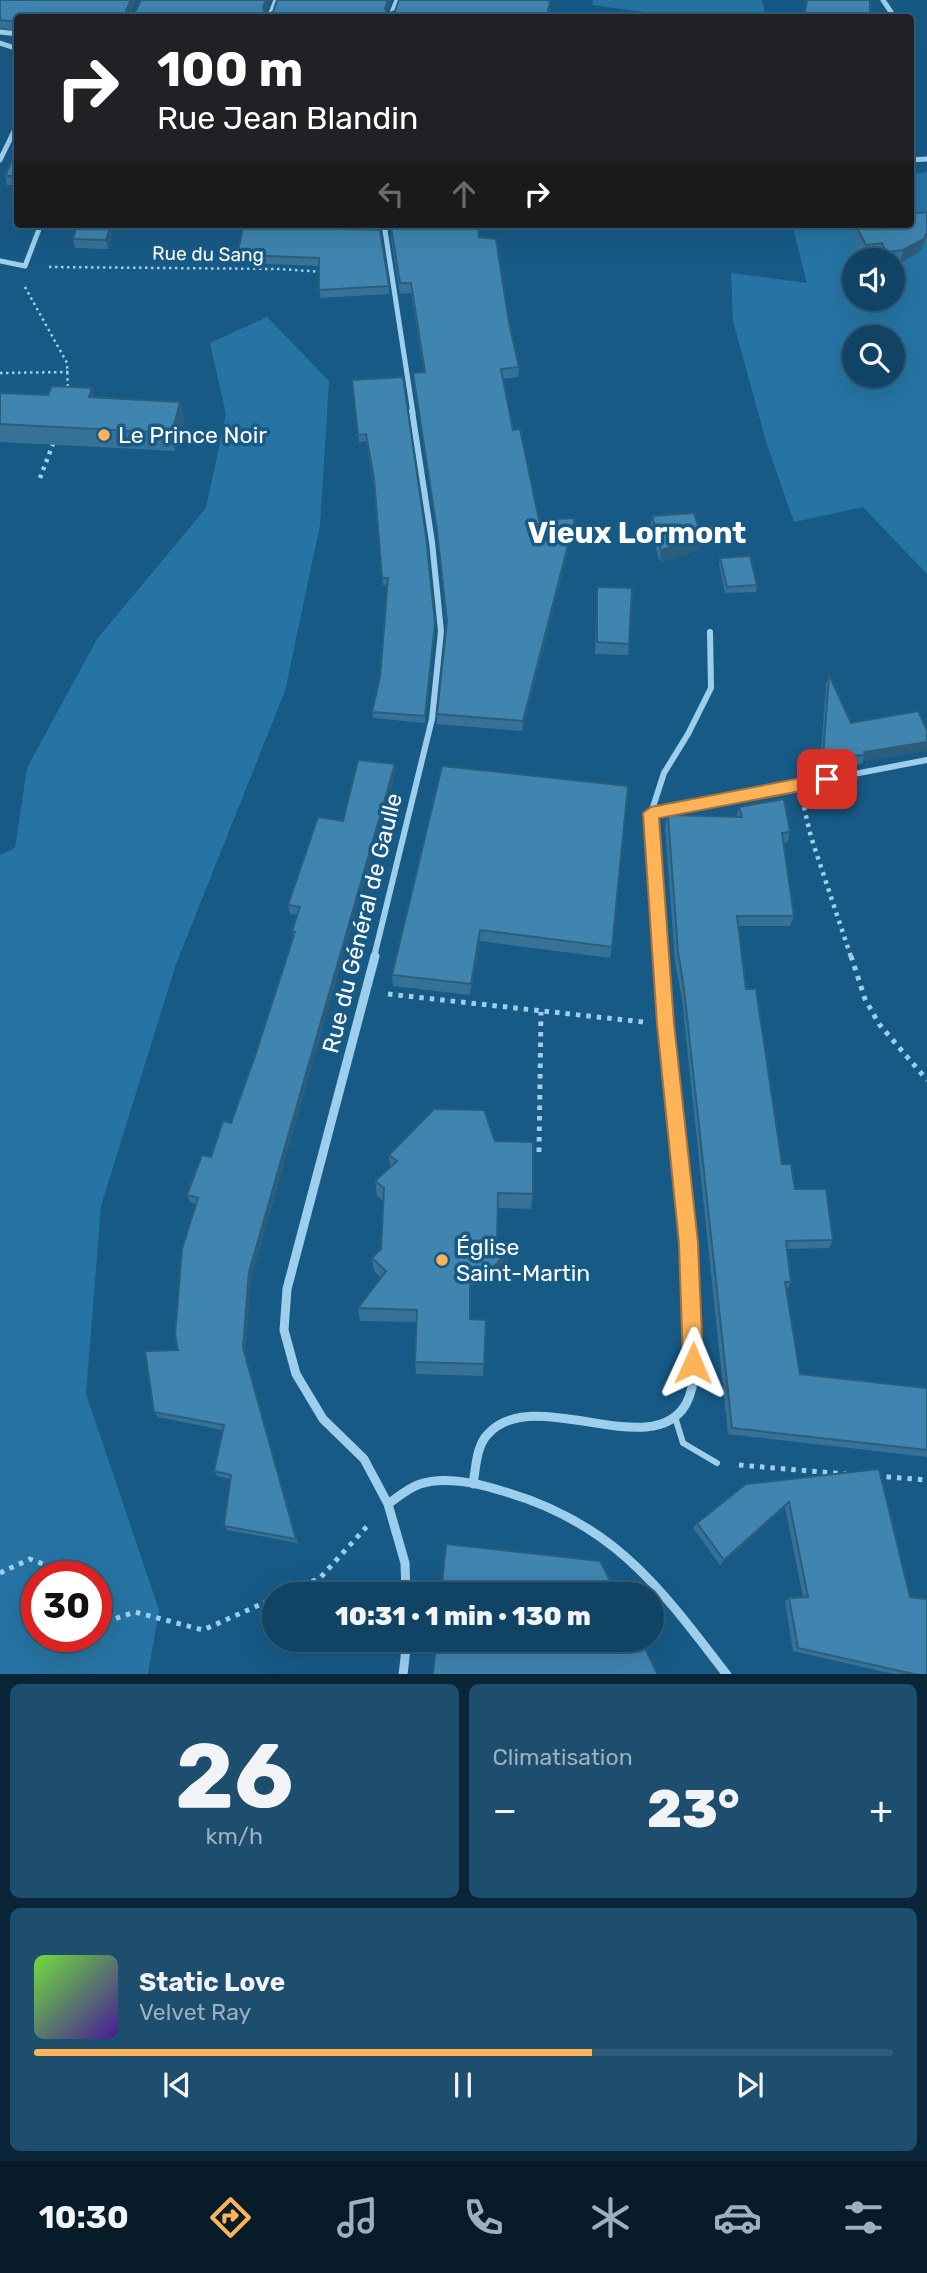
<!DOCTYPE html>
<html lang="fr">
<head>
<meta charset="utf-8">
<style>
	body { margin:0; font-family:Rubik,sans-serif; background:#1e4e6d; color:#f1f3f6; height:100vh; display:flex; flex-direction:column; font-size:26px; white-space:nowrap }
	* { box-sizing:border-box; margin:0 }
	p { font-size:23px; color:#9cb0bf }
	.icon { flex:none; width:38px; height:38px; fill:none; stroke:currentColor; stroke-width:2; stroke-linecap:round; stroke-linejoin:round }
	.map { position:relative; height:1674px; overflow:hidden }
	.details { display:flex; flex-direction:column; gap:10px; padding:10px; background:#092537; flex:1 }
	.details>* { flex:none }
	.banner { position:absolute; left:14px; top:14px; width:900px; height:214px; border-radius:7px; box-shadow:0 7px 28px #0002,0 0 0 2px #305c78; background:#202124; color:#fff; overflow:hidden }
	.controls { position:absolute; left:842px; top:248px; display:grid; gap:14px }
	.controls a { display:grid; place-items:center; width:63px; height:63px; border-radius:50%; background:#114464; box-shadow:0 7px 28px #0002,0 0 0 2px #305c78; font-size:35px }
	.speed { position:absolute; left:21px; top:1561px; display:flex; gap:14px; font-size:35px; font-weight:700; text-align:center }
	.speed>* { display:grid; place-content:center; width:91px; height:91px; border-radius:50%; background:#114464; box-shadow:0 7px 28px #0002,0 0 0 2px #305c78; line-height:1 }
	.speed .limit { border:10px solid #d22; background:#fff; color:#111 }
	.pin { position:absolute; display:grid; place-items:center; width:60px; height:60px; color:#fff; margin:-30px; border-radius:14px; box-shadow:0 4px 10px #0006 }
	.me { position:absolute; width:77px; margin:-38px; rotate:1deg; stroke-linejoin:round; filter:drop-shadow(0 0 5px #0008) }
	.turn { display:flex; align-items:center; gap:24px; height:147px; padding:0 28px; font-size:32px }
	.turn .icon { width:91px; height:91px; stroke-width:2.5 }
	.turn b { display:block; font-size:49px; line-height:60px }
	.lanes { display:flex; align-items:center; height:66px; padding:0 28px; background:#0003; justify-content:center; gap:35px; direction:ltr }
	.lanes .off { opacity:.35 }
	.big { font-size:52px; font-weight:800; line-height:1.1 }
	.details .card { flex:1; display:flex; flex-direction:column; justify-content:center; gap:10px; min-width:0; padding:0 24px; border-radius:10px; background:#1e4e6d }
	.details .dial { align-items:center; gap:0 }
	.dial b { font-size:91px; line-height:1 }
	.song { display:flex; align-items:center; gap:21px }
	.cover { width:84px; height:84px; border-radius:10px; background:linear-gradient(135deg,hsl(100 70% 55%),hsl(260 70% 35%)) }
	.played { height:7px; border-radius:4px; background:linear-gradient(90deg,#ffb359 65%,#305c78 65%) }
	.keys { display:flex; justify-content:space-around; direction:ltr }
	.heat { display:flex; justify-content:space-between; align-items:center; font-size:38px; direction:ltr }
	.details .tiles { flex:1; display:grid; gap:10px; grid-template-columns:1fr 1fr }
	.card:last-child { grid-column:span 2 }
	.trip { position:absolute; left:262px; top:1582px; width:402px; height:70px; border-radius:35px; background:#114464; box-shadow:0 7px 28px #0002,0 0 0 2px #305c78; font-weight:800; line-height:70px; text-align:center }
	.tabs { display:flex; height:112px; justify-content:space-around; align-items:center; background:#071b28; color:#9cb0bf }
	.tabs .icon { width:49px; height:49px }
	.tabs .on { color:#ffb359 }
	.tabs b { font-size:32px; color:#f1f3f6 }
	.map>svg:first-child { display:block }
	.green { fill:#2674a3; fill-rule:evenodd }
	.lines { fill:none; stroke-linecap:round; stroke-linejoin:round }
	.path-far2 { stroke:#9dcfed; stroke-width:2.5; stroke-dasharray:2.5 3.5; stroke-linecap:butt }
	.path-far1 { stroke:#9dcfed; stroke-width:4.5; stroke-dasharray:3.5 5; stroke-linecap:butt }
	.path { stroke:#9dcfed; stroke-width:5; stroke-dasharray:4.5 6; stroke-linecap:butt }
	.service { stroke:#9dcfed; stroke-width:6 }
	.minor-far2 { stroke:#9dcfed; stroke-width:5 }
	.minor-far1 { stroke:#9dcfed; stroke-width:6 }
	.minor { stroke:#9dcfed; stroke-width:9 }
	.wall { fill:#367297 }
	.shaded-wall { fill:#2c5d7b }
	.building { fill:#3f85b0; stroke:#2c5d7b; stroke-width:2 }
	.route { fill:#ffb359; stroke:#a6743a; stroke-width:2 }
	.poi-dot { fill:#ffb359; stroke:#175a86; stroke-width:2.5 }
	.labels { text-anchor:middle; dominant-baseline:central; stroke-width:7; stroke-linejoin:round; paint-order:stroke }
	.far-street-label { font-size:19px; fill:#fff; stroke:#175a86 }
	.poi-label { font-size:23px; fill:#fff; stroke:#175a86; text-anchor:start }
	.street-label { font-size:23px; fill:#fff; stroke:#175a86 }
	.district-label { font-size:30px; font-weight:bold; fill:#fff; stroke:#175a86 }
</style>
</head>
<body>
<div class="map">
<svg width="927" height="1675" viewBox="0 0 927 1675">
	<rect width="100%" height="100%" fill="#175a86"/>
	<path class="green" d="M593,0H762L766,17H681L592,5Z
		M927,172V574L863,507L794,522L767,445L733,321L731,273L807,283L792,224H910V174ZM854,261H892V299H854ZM854,338H892V376H854Z
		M267,317L329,381L320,525L285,691L176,964L101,1206L86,1394L159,1610L148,1674H0V855L15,848L27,768L97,639L206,508L226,414L210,343ZM37,1577H96V1636H37Z"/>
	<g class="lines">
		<path class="path-far2" d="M49,267L279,269L324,272
			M25,287L67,363L68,393
			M0,373L69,372"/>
		<path class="path-far1" d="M40,478L53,444
			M804,807L811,837L851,957"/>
		<path class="path" d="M851,956L865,999L879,1024L927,1080
			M388,994L643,1022
			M539,1152L541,1012
			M739,1465L846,1474
			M876,1476L927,1480
			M0,1573L30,1559L51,1567L59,1577
			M283,1594L320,1578L370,1523
			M96,1625L135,1612L203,1630L275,1598"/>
		<path class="service" d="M675,1417L683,1443L717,1463"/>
		<path class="minor-far2" d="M883,0L895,18
			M269,18L276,0
			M390,18L397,0
			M0,32L18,34
			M0,43L18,49
			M910,50V66
			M0,160L18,123
			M910,160L927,159
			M384,224L413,413
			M0,261L25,266L41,224"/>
		<path class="minor-far1" d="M651,813L664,773L688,734L711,688L710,632
			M374,957L432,719L441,631L432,542L412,411
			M660,957L651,813L927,760"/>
		<path class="minor" d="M375,956L287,1289L284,1330L296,1374L323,1419L364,1459L388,1504L405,1563L406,1594
			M473,1484C476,1468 476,1446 488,1434C534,1383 652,1464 686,1404C699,1380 695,1340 694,1314C689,1194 668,1075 660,956
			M388,1504C398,1497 408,1488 420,1484C443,1476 477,1483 499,1490C612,1521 659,1586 727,1675
			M403,1675L407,1640"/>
	</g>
	<path class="wall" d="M0,0H136L130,14L135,12L141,0H270L265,13L268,14L387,12V14L550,6L549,18H18V31L0,28Z
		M18,148V185H7L5,176Z
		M77,224H115L108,249L75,248L73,239Z
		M855,224L921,251L900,263H892V261H881L879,256L863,257L852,236Z
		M391,227L479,237L509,323L519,367L518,377L503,379L513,430L539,520L574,528L522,731L437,724V714L446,625L438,541L414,383L413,373L424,372L411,293L400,294L391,238Z
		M300,228L389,286V294L320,298L319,266L238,263L237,255Z
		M352,380L435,631L425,723L373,718L372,712L380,677L388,585H383L374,486L366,441L359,442Z
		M0,393L180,402L184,420L175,451L0,442Z
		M652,516L702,538L699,550L660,562L650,529Z
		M720,558L757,585L756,592L725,593L719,564Z
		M597,587L629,644L628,655L595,654Z
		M829,675L851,723L927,730V750L863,761L862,764L820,767L826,684Z
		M395,764V774L251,1279L245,1354L298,1543L227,1530L224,1526L231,1479L217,1476L214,1471L223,1430L158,1417L154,1412L178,1350L196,1204L190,1202L187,1195L231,1123L254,1059L293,937L292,931L297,915L290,914L288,905L343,821Z
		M442,766L612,947L610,958L480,941L470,995L393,986L392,975Z
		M739,807L790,832L787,843H783L794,916L790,926H738L746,989L782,1164L795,1189L833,1240L829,1248L787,1249L791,1282L787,1290H786L800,1374L927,1388V1457L728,1434L682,999L675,962L665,826L668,815L736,817Z
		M495,1141L533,1194L531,1209L498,1208L497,1243L508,1251L507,1265L490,1284L470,1285V1319L486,1320L483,1376L416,1374L415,1362L417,1322L360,1321L358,1308L381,1278L374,1271L372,1258L381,1249L383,1201L377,1196L375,1181L390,1167L389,1155Z
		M879,1469L927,1675H898L793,1651L785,1602L789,1598L803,1597L785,1507L720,1565L693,1528L697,1523Z"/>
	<path class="shaded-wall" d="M131,0H136L128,18L126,11Z
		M266,0H270L264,16L263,7Z
		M388,0H391L385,17V8Z
		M111,224H115L108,249L106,240Z
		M927,232V235L921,251L900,263L903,250Z
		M92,388L96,406L89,397Z
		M180,402L184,420L175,451L172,433Z
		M575,518L574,528L522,731L523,721Z
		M702,538L699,550L660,562L661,550Z
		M435,624V631L425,723V716Z
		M927,742V750L863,761L865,755L864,752Z
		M395,764V774L251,1279L245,1354L298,1543L243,1348L249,1272Z
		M480,930V941L470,995L471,984Z
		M508,1251L507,1265L490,1284V1271Z
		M789,1502L785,1507L720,1565L724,1560Z"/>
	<path class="building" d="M0,0H131L126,11L130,14L135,12L141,0H266L263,7L264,12L268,14L273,12L277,0H388L385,8L387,14L395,11L399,0H550L547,18H18V22L0,20Z
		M807,0H870V18H804Z
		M18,148V176H5Z
		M927,212V232L924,239L903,250L886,252L882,243L866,245L855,224H910V214Z
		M77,224H111L106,240L73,239Z
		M244,224H299V228L380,230L389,286L319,290V258L237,255Z
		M391,227L478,229L479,237L496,239L509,323L519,367L501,369L513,430L520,429L539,520L575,518L523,721L437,714L447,621L437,531L413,373L425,372L411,283H400Z
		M403,377L426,536L435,624L425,716L372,712L380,677L388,578H382L374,479L366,434L358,435L352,380Z
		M52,386L92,388L89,397L180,402L172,433L0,424V393L48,395Z
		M694,513L702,538L661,550L652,516Z
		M750,556L757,585L727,587L720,558Z
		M597,587L632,588L629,644L597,642Z
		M829,675L851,723L918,711L927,730V742L864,752L865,755L823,758Z
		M358,760L395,764L249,1272L243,1348L296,1539L224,1526L231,1475L214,1471L224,1425L154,1412L145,1351L178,1350L175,1335L182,1249L198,1198L187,1195L202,1155L211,1157L223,1121L231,1123L254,1059L295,932L292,931L300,907L288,905L318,817L343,821Z
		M442,766L628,786L612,947L480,930L471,984L392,975Z
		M784,799L790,832L782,833L794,916H737L746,989H756L782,1164H791L795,1189H826L833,1240L786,1241L791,1282H785L800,1374L927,1388V1450L732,1428L684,989L678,952L668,815L742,817L739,807Z
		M434,1109L484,1110L495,1141L533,1142V1194L498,1193L497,1243L508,1251L490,1271H470V1319L486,1320L484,1364L415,1362L417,1310L358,1308L386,1271L372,1258L381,1249L384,1188L375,1181L397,1161L389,1155Z
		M879,1469L910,1597L927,1599V1675H918L798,1648L789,1598L808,1597L789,1502L724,1560L697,1523L746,1484Z
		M446,1544L600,1561L617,1594H441Z
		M436,1640H641L658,1675H433Z"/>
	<path class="route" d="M827,773L834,779L827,786L659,818L674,1024L698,1243L703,1363L700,1370L693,1373L686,1370L683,1363L679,1243L657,1024L643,813L651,807Z"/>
	<g class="poi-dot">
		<circle cx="104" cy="435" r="7"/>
		<circle cx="442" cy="1260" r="7"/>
	</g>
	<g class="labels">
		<g class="far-street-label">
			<text transform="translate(208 254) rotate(1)">Rue du Sang</text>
		</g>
		<g class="poi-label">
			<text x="118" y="435">Le Prince Noir</text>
			<text x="456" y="1247">Église<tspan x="456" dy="26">Saint-Martin</tspan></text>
		</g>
		<g class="street-label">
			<text transform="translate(362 923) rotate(-76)">Rue du Général de Gaulle</text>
		</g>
		<g class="district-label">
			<text x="637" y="533">Vieux Lormont</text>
		</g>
	</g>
</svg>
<div class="controls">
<a><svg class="icon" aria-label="sound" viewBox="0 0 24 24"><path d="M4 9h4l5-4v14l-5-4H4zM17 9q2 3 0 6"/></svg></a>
<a><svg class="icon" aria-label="search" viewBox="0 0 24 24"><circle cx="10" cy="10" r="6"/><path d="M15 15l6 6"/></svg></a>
</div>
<div class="speed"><div class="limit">30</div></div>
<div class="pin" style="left:827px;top:779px;background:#d93025"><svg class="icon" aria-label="arrive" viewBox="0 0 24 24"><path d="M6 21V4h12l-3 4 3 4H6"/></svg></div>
<svg class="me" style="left:693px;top:1363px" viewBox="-20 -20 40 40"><path d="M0-17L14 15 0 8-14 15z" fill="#ffb359" stroke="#fff" stroke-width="4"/></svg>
<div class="trip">10:31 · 1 min · 130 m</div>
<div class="banner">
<div class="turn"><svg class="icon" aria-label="right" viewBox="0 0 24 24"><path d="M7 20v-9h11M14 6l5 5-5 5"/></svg><div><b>100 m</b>Rue Jean Blandin</div></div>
<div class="lanes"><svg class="icon off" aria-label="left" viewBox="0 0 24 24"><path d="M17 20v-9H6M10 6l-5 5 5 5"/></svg><svg class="icon off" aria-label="ahead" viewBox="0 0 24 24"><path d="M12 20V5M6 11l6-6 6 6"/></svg><svg class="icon" aria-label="right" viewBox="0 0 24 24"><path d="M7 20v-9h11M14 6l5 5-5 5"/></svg></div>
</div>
</div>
<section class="details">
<div class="tiles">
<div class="card dial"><b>26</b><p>km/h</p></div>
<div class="card"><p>Climatisation</p>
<div class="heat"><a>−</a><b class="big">23°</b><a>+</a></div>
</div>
<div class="card">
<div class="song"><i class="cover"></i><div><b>Static Love</b><p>Velvet Ray</p></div></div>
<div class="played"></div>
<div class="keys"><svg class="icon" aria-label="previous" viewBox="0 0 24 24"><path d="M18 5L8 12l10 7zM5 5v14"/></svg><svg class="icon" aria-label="pause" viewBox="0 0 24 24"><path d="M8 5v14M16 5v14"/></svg><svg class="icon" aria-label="next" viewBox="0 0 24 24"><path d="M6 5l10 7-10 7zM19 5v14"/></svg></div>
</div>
</div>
</section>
<nav class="tabs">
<b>10:30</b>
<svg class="icon on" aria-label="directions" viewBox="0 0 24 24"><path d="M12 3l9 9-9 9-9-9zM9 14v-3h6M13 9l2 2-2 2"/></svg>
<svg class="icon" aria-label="music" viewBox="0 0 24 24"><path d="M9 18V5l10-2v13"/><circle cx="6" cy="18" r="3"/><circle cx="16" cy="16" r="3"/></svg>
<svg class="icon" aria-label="phone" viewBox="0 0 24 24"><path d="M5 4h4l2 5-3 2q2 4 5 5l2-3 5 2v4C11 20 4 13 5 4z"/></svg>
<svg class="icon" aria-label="climate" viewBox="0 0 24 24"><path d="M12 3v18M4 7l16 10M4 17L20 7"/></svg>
<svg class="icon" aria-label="car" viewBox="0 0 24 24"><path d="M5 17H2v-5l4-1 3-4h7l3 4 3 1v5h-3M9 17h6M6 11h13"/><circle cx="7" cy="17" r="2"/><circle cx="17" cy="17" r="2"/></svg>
<svg class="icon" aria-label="filters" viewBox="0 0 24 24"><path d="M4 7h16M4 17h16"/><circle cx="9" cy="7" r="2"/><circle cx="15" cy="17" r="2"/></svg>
</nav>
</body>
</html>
